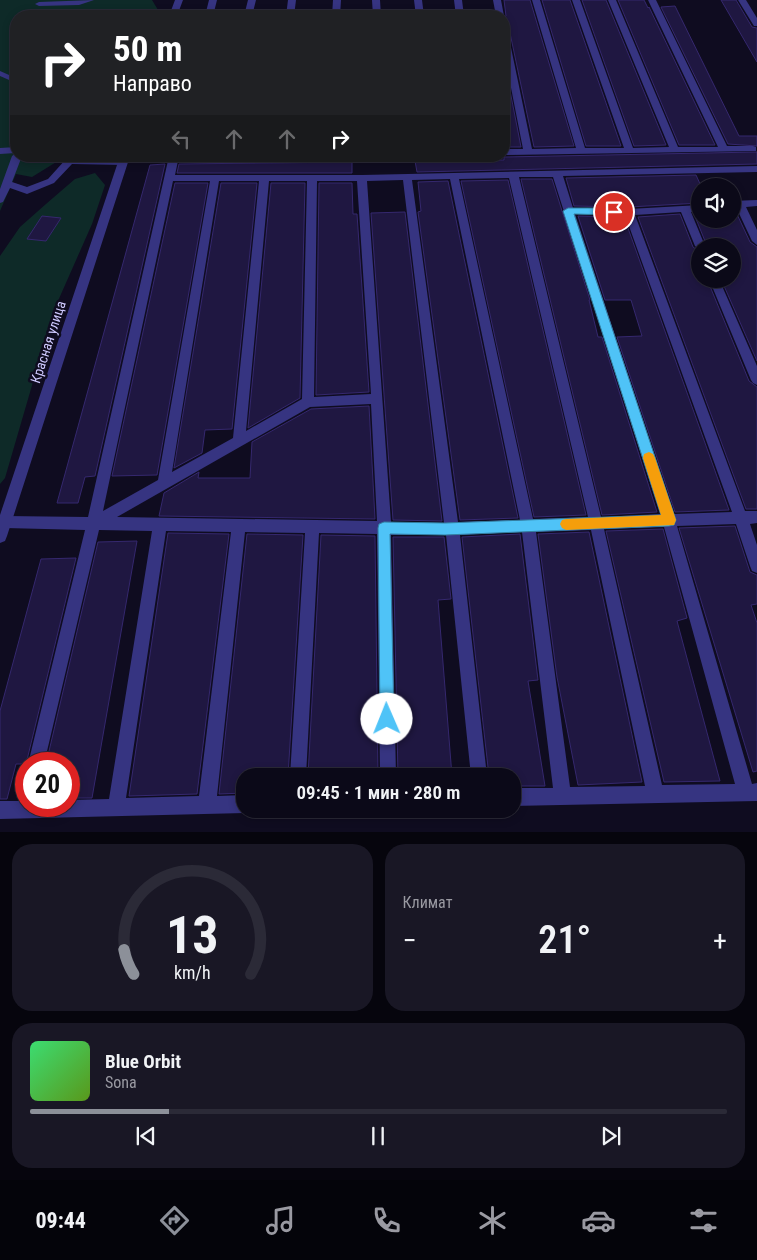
<!DOCTYPE html>
<html lang="ru">
<head>
<meta charset="utf-8">
<style>
	body { margin:0; font-family:"Roboto Condensed",sans-serif; background:#191725; color:#f1f3f6; height:100vh; display:flex; flex-direction:column; font-size:19px; white-space:nowrap }
	* { box-sizing:border-box; margin:0 }
	p { font-size:16px; color:#9a9aa2 }
	.icon { flex:none; width:28px; height:28px; fill:none; stroke:currentColor; stroke-width:2; stroke-linecap:round; stroke-linejoin:round }
	.map { position:relative; height:832px; overflow:hidden }
	.drawer { display:flex; flex-direction:column; gap:12px; padding:12px; background:#06050d; flex:1 }
	.drawer>* { flex:none }
	.guide { position:absolute; left:10px; top:10px; width:500px; height:152px; border-radius:20px; box-shadow:0 2px 8px #0003,0 0 0 1px #2b2a37; background:#202124; color:#fff; overflow:hidden }
	.controls { position:absolute; left:691px; top:178px; display:grid; gap:10px }
	.controls a { display:grid; place-items:center; width:50px; height:50px; border-radius:50%; background:#0b0918; box-shadow:0 2px 8px #0003,0 0 0 1px #2b2a37; font-size:25px }
	.speed { position:absolute; left:15px; top:752px; display:flex; gap:10px; font-size:25px; font-weight:700; text-align:center }
	.speed>* { display:grid; place-content:center; width:65px; height:65px; border-radius:50%; background:#0b0918; box-shadow:0 2px 8px #0003,0 0 0 1px #2b2a37; line-height:1 }
	.speed .limit { border:8px solid #d22; background:#fff; color:#111 }
	.pin { position:absolute; display:grid; place-items:center; width:42px; height:42px; color:#fff; margin:-21px; border:2px solid #fff; border-radius:50%; box-shadow:0 1px 5px #0007 }
	.me { position:absolute; width:55px; margin:-28px; rotate:359deg; stroke-linejoin:round; filter:drop-shadow(0 0 4px #0008) }
	.turn { display:flex; align-items:center; gap:18px; height:105px; padding:0 20px; font-size:22px }
	.turn .icon { width:65px; height:65px; stroke-width:2.5 }
	.turn b { display:block; font-size:35px; line-height:42px }
	.lanes { display:flex; align-items:center; height:48px; padding:0 20px; background:#0003; justify-content:center; gap:25px; direction:ltr }
	.lanes .off { opacity:.35 }
	.big { font-size:38px; font-weight:600; line-height:1.1 }
	.drawer .card { flex:1; display:flex; flex-direction:column; justify-content:center; gap:8px; min-width:0; padding:0 18px; border-radius:20px; background:#191725 }
	.drawer .dial { align-items:center; gap:0 }
	.dial svg { height:130px; overflow:visible; fill:none; stroke:#2b2a37; stroke-width:7; stroke-linecap:round; text-anchor:middle }
	.dial text { fill:#f1f3f6; stroke:none }
	.song { display:flex; align-items:center; gap:15px }
	.cover { width:60px; height:60px; border-radius:8px; background:linear-gradient(135deg,hsl(140 70% 55%),hsl(90 70% 35%)) }
	.played { height:5px; border-radius:2px; background:linear-gradient(90deg,#8c9099 20%,#2b2a37 20%) }
	.keys { display:flex; justify-content:space-around; direction:ltr }
	.heat { display:flex; justify-content:space-between; align-items:center; font-size:28px; direction:ltr }
	.drawer .tiles { flex:1; display:grid; gap:12px; grid-template-columns:1fr 1fr }
	.card:last-child { grid-column:span 2 }
	.trip { position:absolute; left:236px; top:768px; width:285px; height:50px; border-radius:20px; background:#0b0918; box-shadow:0 2px 8px #0003,0 0 0 1px #2b2a37; font-weight:600; line-height:50px; text-align:center }
	.dock { display:flex; height:80px; justify-content:space-around; align-items:center; background:#04040a; color:#9a9aa2 }
	.dock .icon { width:35px; height:35px }
	.dock .on { color:#8c9099 }
	.dock b { font-size:22px; color:#f1f3f6 }
	.map>svg:first-child { display:block }
	.green { fill:#0e2a28 }
	.building { fill:#1f1741; stroke:#35286e }
	.lines { fill:none; stroke-linecap:round; stroke-linejoin:round }
	.service { fill:#363481; fill-rule:evenodd }
	.minor { fill:#363481; fill-rule:evenodd }
	.route { fill:#4fc3f7; stroke:#337fa1 }
	.slow { fill:#f59e0b }
	.labels { text-anchor:middle; dominant-baseline:central; stroke-width:5; stroke-linejoin:round; paint-order:stroke }
	.street-label { font-size:14px; fill:#cfcaff; stroke:#0f0c20 }
</style>
</head>
<body>
<div class="map">
<svg width="757" height="833" viewBox="0 0 757 833">
	<rect width="100%" height="100%" fill="#0f0c20"/>
	<path class="green" d="M0,0H152L158,10L157,16H16V156H66L32,177L16,174L0,211Z
		M95,173L105,185L92,224L54,310L5,478L0,484V256L20,227L46,204L75,179Z"/>
	<path class="building" d="M504,0H530L574,146L534,147L510,33L504,29V18L506,16Z
		M542,0H570L621,146H586Z
		M582,0H606L666,145L634,146Z
		M618,0H644L648,8L649,7L715,145H679Z
		M721,0H736L752,27L757,28V62Z
		M675,6L739,136H757V146L728,144L661,7Z
		M504,60L521,147H504Z
		M757,152V164L417,172L415,161L504,160V157Z
		M352,162V173H177L179,164Z
		M165,164L95,476L85,477L78,503H57L150,165Z
		M696,175L701,186L700,203L629,207L574,206L566,178Z
		M521,179H552L590,300H589L598,337H602L657,512L602,515Z
		M508,180L586,515L534,517L461,181Z
		M448,181L518,518L460,520L418,212L421,211L418,182Z
		M175,183H208L157,475L112,476Z
		M221,183H257L232,429L205,430L202,453L174,468Z
		M271,183H305L300,398L248,428Z
		M319,183H352L353,214H357L369,392L316,395Z
		M732,210H735L750,242L757,247V361L721,279H732V246H707L694,214L700,213V219H732Z
		M405,212L442,521L393,520L371,213Z
		M680,214L693,247L700,252V279H707L749,381L757,387V509H746L638,217Z
		M42,216L61,218L46,241L27,239Z
		M578,216L624,217L729,510L675,512L617,337L642,336L631,300H605Z
		M369,406L375,519L159,516L164,493L199,472L198,478H250L252,442L311,409Z
		M735,526L750,572L757,575V604L751,605L757,623V771L753,772L679,528Z
		M663,529L687,618L677,621L720,781L664,782L606,531Z
		M589,532L642,782L578,785L557,677L538,534Z
		M168,533L229,534L197,794L129,796Z
		M247,534L303,535L288,776H245V793L219,794Z
		M520,534L538,680L528,681L545,786H512V776H489L462,537Z
		M321,535L375,536L378,776H308Z
		M393,537H444L451,599L438,600L452,776H398Z
		M137,541L92,798H69V764H46L98,542Z
		M76,558L26,764H16L7,799H0V711L41,559Z"/>
	<g class="lines">
		<path class="service" d="M94,0L79,5L39,6L35,4L39,2Z
			M209,0H217L213,16H205Z
			M248,0H256L252,16H244Z
			M288,0H296L294,16H286Z
			M333,0H341L340,16H332Z
			M372,0H380L381,16H373Z
			M414,0H422L424,16H416Z
			M454,0H462L464,16H456Z
			M493,0H501L504,16H496Z
			M532,0H540L585,148H624L572,0H580L633,148L669,147L608,0H616L678,147H718L648,0H656L727,146H753L756,147V151L504,155V149H523L504,52V31L508,33L532,149L576,148Z
			M738,0H746L757,18V26H754Z
			M0,71L16,78V83L0,76Z
			M16,147V153L0,154V148Z
			M16,153V156H22L12,182L27,187L48,179L66,159L69,158L123,159L128,162L123,165L72,164L54,183L27,194L10,188L3,202L0,203V189L12,156Z
			M169,156H179L175,175H362L757,166V172L563,176L573,208L629,209L700,205V211L691,212L705,246H700V250L695,246L681,212L635,215L745,511H757V523L750,524L757,545V573L752,571L750,566L736,524L677,526L752,784L757,783V801L512,806V788H553L522,532L460,535L487,776H471L446,535H391L396,776H380L377,534L319,533L306,776H290L305,533L245,532L217,796L245,795V809L251,810L245,813L0,819V801H26V806H69V800L109,799L152,531L99,530L44,764H28L85,530L5,528L0,527V518L5,516L88,517ZM519,177H553L660,514L601,517ZM509,178L588,517L533,519L459,179ZM450,179L520,520L458,522L412,180ZM403,180L444,523L391,522L367,181ZM173,181H210L158,480L103,511ZM219,181H259L233,438L172,472ZM269,181H307L302,399L246,431ZM317,181H357L371,394L314,397ZM575,214L625,215L732,512L674,514ZM371,404L377,521L117,517L310,407ZM664,527L735,784L662,785L604,529ZM591,530L645,786L570,787L536,532ZM166,531L231,532L199,796L126,798Z
			M757,200V206L746,207L757,230V245L752,241L736,207H732V201Z
			M709,279H719L757,366V385L753,383L751,380Z"/>
		<path class="minor" d="M175,0H183L177,16H169Z
			M120,156H130L7,536L5,541L0,543V515Z"/>
	</g>
	<path class="route" d="M568,208H614L618,212L614,215L574,214L676,520L674,525L669,526L445,535L390,534L394,719L392,724L387,726L382,724L380,719L378,528L379,524L384,522L445,523L661,515L563,211Z"/>
	<path class="slow" d="M649,452L653,454L655,458L676,520L674,525L566,530L562,528L560,524L562,520L566,519L661,515L643,458L644,454Z"/>
	<g class="labels">
		<g class="street-label">
			<text transform="translate(48 342) rotate(-72)">Красная улица</text>
		</g>
	</g>
</svg>
<div class="controls">
<a><svg class="icon" aria-label="sound" viewBox="0 0 24 24"><path d="M4 9h4l5-4v14l-5-4H4zM17 9q2 3 0 6"/></svg></a>
<a><svg class="icon" aria-label="layers" viewBox="0 0 24 24"><path d="M12 4l9 5-9 5-9-5zM3 14l9 5 9-5"/></svg></a>
</div>
<div class="speed"><div class="limit">20</div></div>
<div class="pin" style="left:614px;top:212px;background:#d93025"><svg class="icon" aria-label="arrive" viewBox="0 0 24 24"><path d="M6 21V4h12l-3 4 3 4H6"/></svg></div>
<svg class="me" style="left:387px;top:719px" viewBox="-20 -20 40 40"><circle r="19" fill="#fff"/><path d="M0-13L10 11 0 6-10 11z" fill="#4fc3f7"/></svg>
<div class="trip">09:45 · 1 мин · 280 m</div>
<div class="guide">
<div class="turn"><svg class="icon" aria-label="right" viewBox="0 0 24 24"><path d="M7 20v-9h11M14 6l5 5-5 5"/></svg><div><b>50 m</b>Направо</div></div>
<div class="lanes"><svg class="icon off" aria-label="left" viewBox="0 0 24 24"><path d="M17 20v-9H6M10 6l-5 5 5 5"/></svg><svg class="icon off" aria-label="ahead" viewBox="0 0 24 24"><path d="M12 20V5M6 11l6-6 6 6"/></svg><svg class="icon off" aria-label="ahead" viewBox="0 0 24 24"><path d="M12 20V5M6 11l6-6 6 6"/></svg><svg class="icon" aria-label="right" viewBox="0 0 24 24"><path d="M7 20v-9h11M14 6l5 5-5 5"/></svg></div>
</div>
</div>
<section class="drawer">
<div class="tiles">
<div class="card dial"><svg viewBox="0 0 100 80">
<path d="M14 69A42 42 0 1 1 86 69"/>
<path d="M14 69A42 42 0 0 1 8 54" stroke="#8c9099"/>
<text x="50" y="56" font-size="32" font-weight="700">13</text>
<text x="50" y="72" font-size="11">km/h</text>
</svg></div>
<div class="card"><p>Климат</p>
<div class="heat"><a>−</a><b class="big">21°</b><a>+</a></div>
</div>
<div class="card">
<div class="song"><i class="cover"></i><div><b>Blue Orbit</b><p>Sona</p></div></div>
<div class="played"></div>
<div class="keys"><svg class="icon" aria-label="previous" viewBox="0 0 24 24"><path d="M18 5L8 12l10 7zM5 5v14"/></svg><svg class="icon" aria-label="pause" viewBox="0 0 24 24"><path d="M8 5v14M16 5v14"/></svg><svg class="icon" aria-label="next" viewBox="0 0 24 24"><path d="M6 5l10 7-10 7zM19 5v14"/></svg></div>
</div>
</div>
</section>
<nav class="dock">
<b>09:44</b>
<svg class="icon on" aria-label="directions" viewBox="0 0 24 24"><path d="M12 3l9 9-9 9-9-9zM9 14v-3h6M13 9l2 2-2 2"/></svg>
<svg class="icon" aria-label="music" viewBox="0 0 24 24"><path d="M9 18V5l10-2v13"/><circle cx="6" cy="18" r="3"/><circle cx="16" cy="16" r="3"/></svg>
<svg class="icon" aria-label="phone" viewBox="0 0 24 24"><path d="M5 4h4l2 5-3 2q2 4 5 5l2-3 5 2v4C11 20 4 13 5 4z"/></svg>
<svg class="icon" aria-label="climate" viewBox="0 0 24 24"><path d="M12 3v18M4 7l16 10M4 17L20 7"/></svg>
<svg class="icon" aria-label="car" viewBox="0 0 24 24"><path d="M5 17H2v-5l4-1 3-4h7l3 4 3 1v5h-3M9 17h6M6 11h13"/><circle cx="7" cy="17" r="2"/><circle cx="17" cy="17" r="2"/></svg>
<svg class="icon" aria-label="filters" viewBox="0 0 24 24"><path d="M4 7h16M4 17h16"/><circle cx="9" cy="7" r="2"/><circle cx="15" cy="17" r="2"/></svg>
</nav>
</body>
</html>
